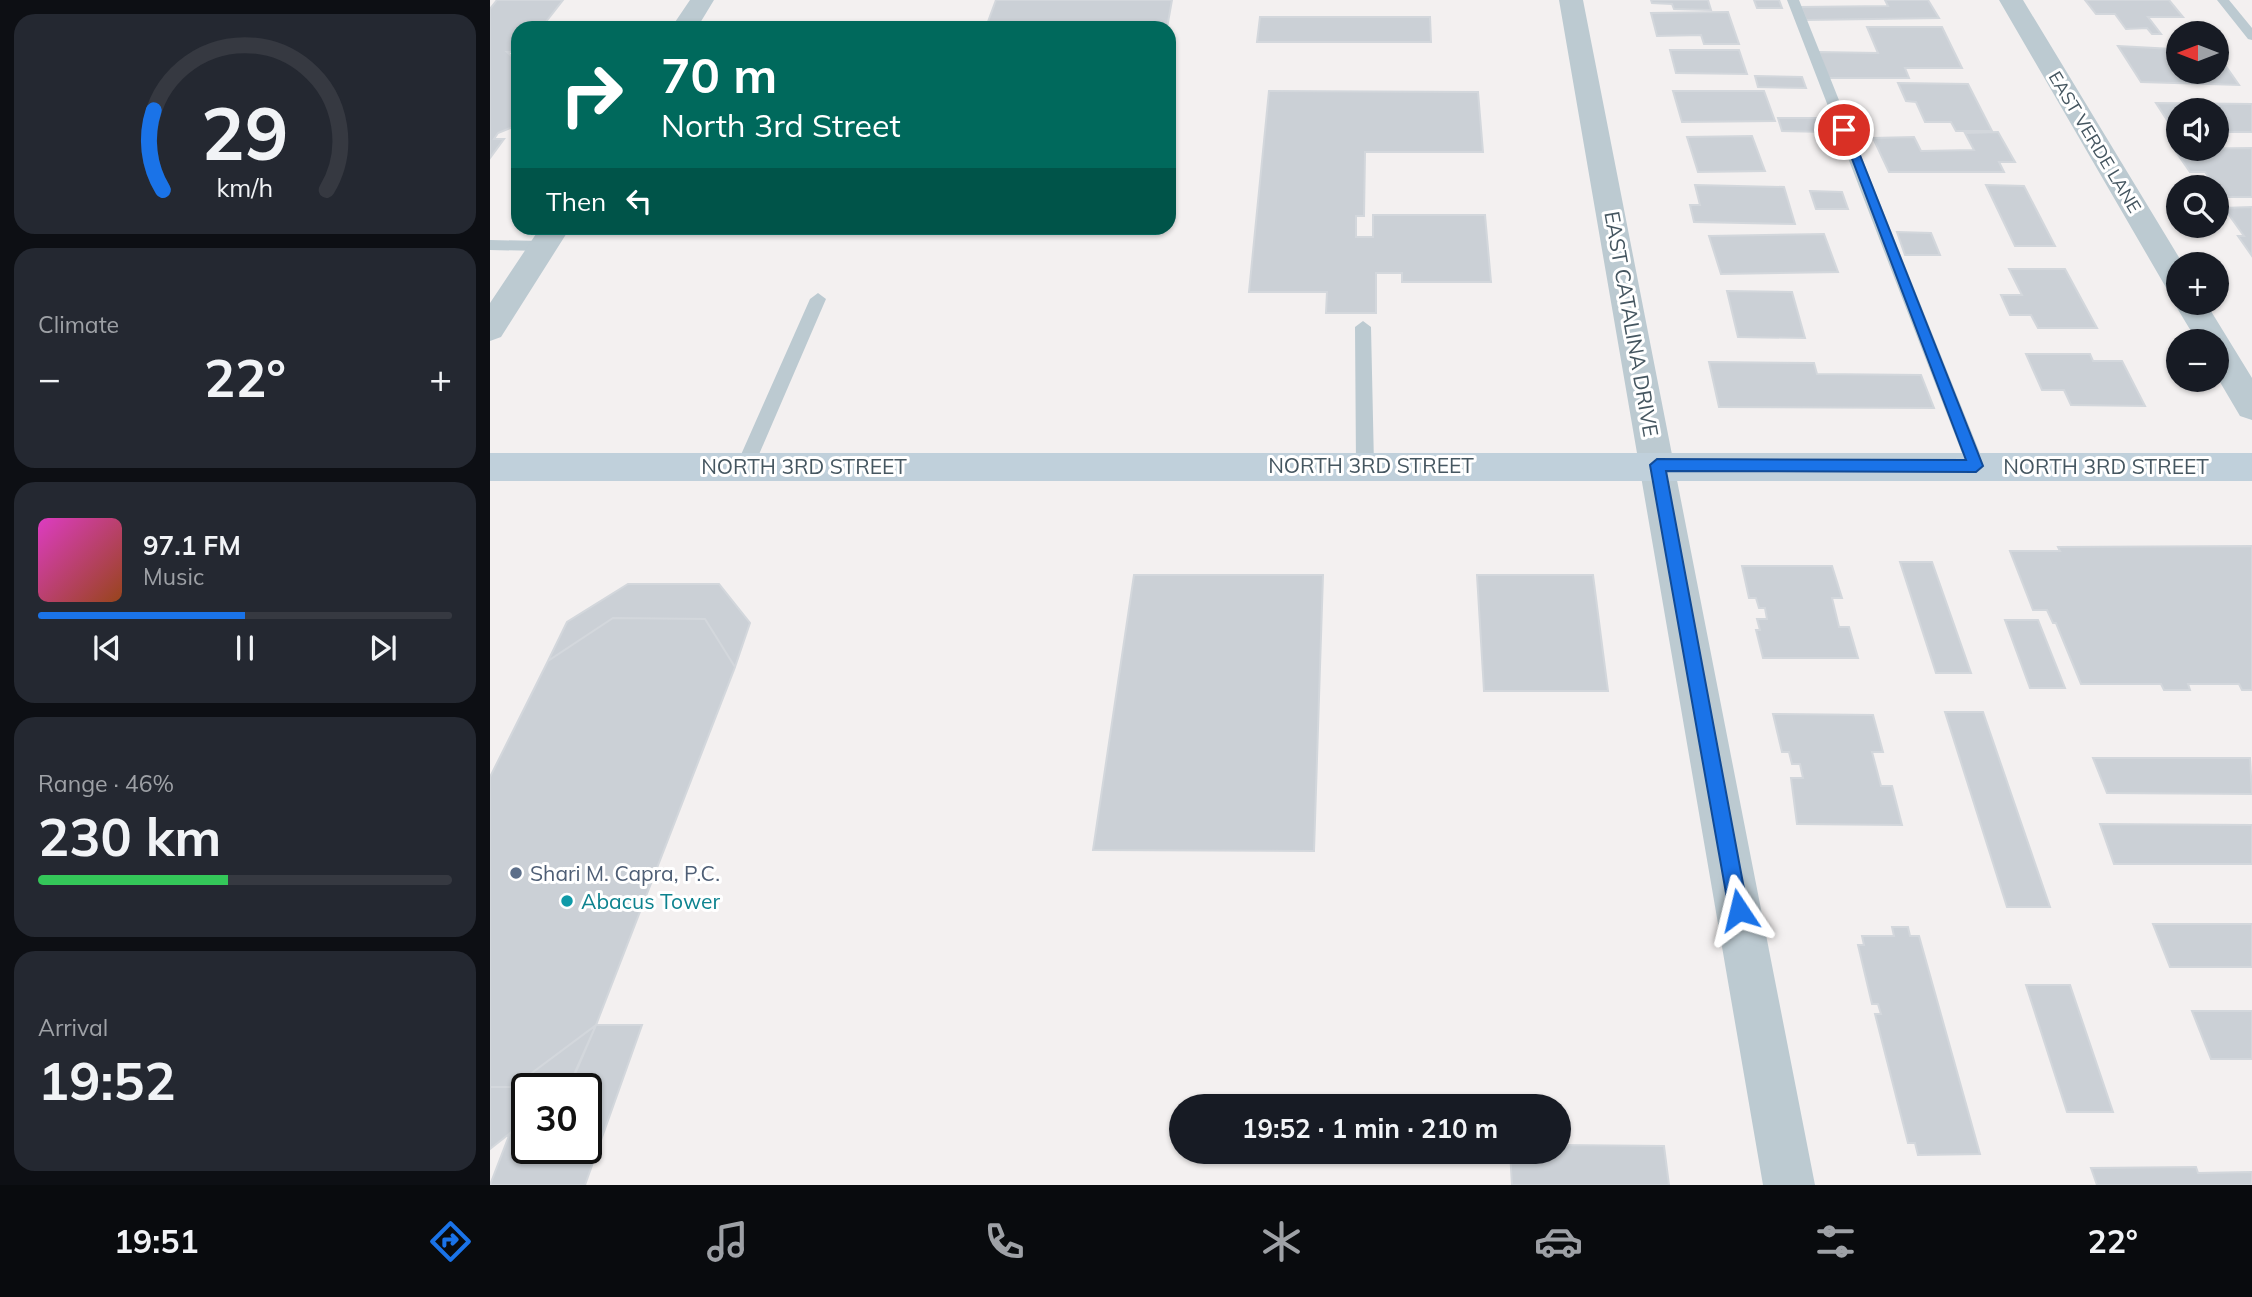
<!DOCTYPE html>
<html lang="en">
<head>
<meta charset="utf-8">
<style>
	body { margin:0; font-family:Mulish,sans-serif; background:#242831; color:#f1f3f6; height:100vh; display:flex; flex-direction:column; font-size:26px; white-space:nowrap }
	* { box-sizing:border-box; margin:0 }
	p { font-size:23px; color:#9ea1a6 }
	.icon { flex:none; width:38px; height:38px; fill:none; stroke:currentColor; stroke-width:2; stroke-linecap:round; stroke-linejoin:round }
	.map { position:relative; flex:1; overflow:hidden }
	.panel { display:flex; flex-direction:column; gap:14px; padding:14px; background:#0d0f14; width:490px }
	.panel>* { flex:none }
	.banner { position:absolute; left:21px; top:21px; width:665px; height:214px; border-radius:21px; box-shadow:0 2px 5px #0004; background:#00695c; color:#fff; overflow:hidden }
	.needle { width:46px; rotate:270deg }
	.buttons { position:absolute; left:1676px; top:21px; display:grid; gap:14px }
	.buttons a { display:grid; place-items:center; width:63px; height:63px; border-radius:50%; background:#171b24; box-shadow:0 2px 5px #0004; font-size:35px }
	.speed { position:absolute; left:21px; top:1073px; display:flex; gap:14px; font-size:35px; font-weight:700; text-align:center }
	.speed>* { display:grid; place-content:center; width:91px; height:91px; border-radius:50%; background:#171b24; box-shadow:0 2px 5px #0004; line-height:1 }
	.speed .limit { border:4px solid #111; border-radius:10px; background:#fff; color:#111 }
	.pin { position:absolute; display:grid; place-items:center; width:60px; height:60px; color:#fff; margin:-30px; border:4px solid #fff; border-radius:50%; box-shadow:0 2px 7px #0007 }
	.me { position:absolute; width:77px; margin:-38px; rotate:350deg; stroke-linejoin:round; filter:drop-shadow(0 0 5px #0008) }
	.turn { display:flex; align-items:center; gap:24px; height:147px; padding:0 35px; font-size:32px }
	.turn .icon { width:91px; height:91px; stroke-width:2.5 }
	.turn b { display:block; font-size:49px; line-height:60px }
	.then { display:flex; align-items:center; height:66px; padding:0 35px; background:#0003; gap:14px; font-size:26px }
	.big { font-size:52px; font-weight:700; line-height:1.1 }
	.panel .tile { flex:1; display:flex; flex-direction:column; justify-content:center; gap:10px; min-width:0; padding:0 24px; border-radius:21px; background:#242831 }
	.panel .dial { align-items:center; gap:0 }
	.dial svg { height:182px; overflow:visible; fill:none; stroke:#363941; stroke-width:7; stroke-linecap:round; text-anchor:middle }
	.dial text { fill:#f1f3f6; stroke:none }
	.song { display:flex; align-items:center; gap:21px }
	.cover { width:84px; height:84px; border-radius:10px; background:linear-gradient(135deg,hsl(310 70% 55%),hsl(20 70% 35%)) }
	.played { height:7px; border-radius:4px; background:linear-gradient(90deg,#1a73e8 50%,#363941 50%) }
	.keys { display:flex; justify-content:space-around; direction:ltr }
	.heat { display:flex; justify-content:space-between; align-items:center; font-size:38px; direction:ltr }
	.charge { height:10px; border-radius:5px; background:linear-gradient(90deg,#34c759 46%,#363941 0) }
	.trip { position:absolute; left:679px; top:1094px; width:402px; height:70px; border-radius:35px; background:#171b24; box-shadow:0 2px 5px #0004; font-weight:700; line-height:70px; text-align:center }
	.tabs { display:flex; height:112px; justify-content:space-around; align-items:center; background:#090b0e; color:#9ea1a6 }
	.tabs .icon { width:49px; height:49px }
	.tabs .on { color:#1a73e8 }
	.tabs b { font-size:32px; color:#f1f3f6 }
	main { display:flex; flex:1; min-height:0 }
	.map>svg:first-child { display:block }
	.building { fill:#cbd0d6; stroke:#d3d7dc; stroke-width:2 }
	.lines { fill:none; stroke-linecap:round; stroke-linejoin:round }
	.lane { fill:#bccad1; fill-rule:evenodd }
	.street { fill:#bccad1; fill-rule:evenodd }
	.secondary { fill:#c0d0db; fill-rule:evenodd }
	.route { fill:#1a73e8; stroke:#114b97; stroke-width:2 }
	.service-dot { fill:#5c6f8a; stroke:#fff; stroke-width:2.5 }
	.culture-dot { fill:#0f9aa8; stroke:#fff; stroke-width:2.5 }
	.labels { text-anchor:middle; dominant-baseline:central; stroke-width:6; stroke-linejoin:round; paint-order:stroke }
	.far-street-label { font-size:18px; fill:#455660; stroke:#fff }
	.street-label { font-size:21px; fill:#455660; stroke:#fff }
	.service-label { font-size:21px; fill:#4e5e75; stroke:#fff; text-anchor:start }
	.culture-label { font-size:21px; fill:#0d838f; stroke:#fff; text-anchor:start }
</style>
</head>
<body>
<main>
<section class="panel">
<div class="tile dial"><svg viewBox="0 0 100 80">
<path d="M14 69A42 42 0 1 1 86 69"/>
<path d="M14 69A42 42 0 0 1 10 34" stroke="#1a73e8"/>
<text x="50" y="56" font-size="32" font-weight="700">29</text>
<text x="50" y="72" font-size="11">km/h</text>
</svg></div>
<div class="tile"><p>Climate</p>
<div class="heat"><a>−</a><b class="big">22°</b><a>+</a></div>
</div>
<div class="tile">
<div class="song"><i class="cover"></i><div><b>97.1 FM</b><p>Music</p></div></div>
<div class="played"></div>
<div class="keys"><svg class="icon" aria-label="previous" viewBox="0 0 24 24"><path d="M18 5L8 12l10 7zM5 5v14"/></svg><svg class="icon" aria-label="pause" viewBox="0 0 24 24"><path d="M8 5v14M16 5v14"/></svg><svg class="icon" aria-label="next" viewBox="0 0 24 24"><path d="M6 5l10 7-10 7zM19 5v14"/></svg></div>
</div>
<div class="tile"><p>Range · 46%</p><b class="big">230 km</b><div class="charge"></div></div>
<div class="tile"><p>Arrival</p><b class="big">19:52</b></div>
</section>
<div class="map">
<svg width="1762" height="1185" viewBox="0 0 1762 1185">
	<rect width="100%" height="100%" fill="#f3f0f0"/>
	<path class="building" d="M7,0H73L51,28H28V52H17L28,62V125L8,133L4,139H14L0,158V9Z
		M506,0H682L677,28H493L496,27Z
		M1161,0H1218L1221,10L1184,9L1182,4L1162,3Z
		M1264,0H1289L1292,8H1267Z
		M1395,0H1438L1449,18L1316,20L1311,7L1398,6Z
		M1595,0H1679L1693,17H1658L1671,34H1662L1657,28L1636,29L1625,14H1606Z
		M1238,12L1249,44H1214L1211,35L1167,36L1161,13Z
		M770,17H940L941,42H767Z
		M1377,27H1452L1472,68H1415L1419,78H1338L1329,52L1388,53Z
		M1628,46L1683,49L1689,54V72H1727L1728,55L1749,85L1651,82Z
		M1180,50H1249L1257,74L1186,73Z
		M1265,76L1312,77L1316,88L1268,87Z
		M1408,83L1478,84L1502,131H1466L1461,122H1435L1426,102L1416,101Z
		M779,91L988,92L993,152H875L874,216H866V237H883V215H995L1001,282H912V273H886V313H836L837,292H759Z
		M1183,91H1274L1285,121L1192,122Z
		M1666,103L1762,104V132H1727V110H1689V131H1684Z
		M1288,118H1331L1335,132L1292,131Z
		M1508,132L1525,162H1509L1514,172H1399L1383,138L1424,137L1431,151L1484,150L1475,133Z
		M1262,136L1275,171L1208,172L1197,137Z
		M1762,148V197H1733L1715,172H1700L1684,149Z
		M1205,185L1294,187L1305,224L1204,222L1200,205H1210Z
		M1496,185L1534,186L1565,246H1525Z
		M1320,191L1352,192L1358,209H1326Z
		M1762,207V256L1748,236H1754L1734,208Z
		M1407,232L1441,233L1450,255H1415Z
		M1334,234L1348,272L1231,274L1219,236Z
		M1519,269H1575L1607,328H1548L1541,315H1520L1511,295H1532Z
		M1237,291L1302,292L1315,338L1248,337Z
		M1536,354H1600L1603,361H1632L1655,406L1581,405L1574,390H1552Z
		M1219,362L1324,363L1327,374L1431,375L1444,408L1229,407Z
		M1762,546V690H1752L1749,684H1698L1700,690H1674L1671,684H1591L1566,623H1563L1557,610H1543L1520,551H1570L1568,547Z
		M1410,562H1442L1481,673H1446Z
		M1252,566H1342L1352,598H1342L1349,627H1359L1368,658H1273L1266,630H1270L1267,619H1277L1275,608H1269L1266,598H1259Z
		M644,575H833L824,851L603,850Z
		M987,575H1103L1118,691H994Z
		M138,584H229L260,623L245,667L215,619L123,618L58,661L77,622Z
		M123,618L215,619L245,667L106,1025L23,1087H0V777L58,661Z
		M1515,620H1548L1575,688H1540Z
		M1455,712H1493L1560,907H1517Z
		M1283,714L1383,715L1393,752H1382L1391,786H1402L1412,825L1307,824L1301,778H1313L1310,764H1302L1299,752H1292Z
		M1603,758H1760L1762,794L1617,793Z
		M1610,824L1762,825V864H1624Z
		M1663,924H1762V967H1680Z
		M1402,927H1418L1420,936H1429L1490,1154L1428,1155L1425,1143H1418L1385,1014H1391L1388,1004H1382L1368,945H1374L1372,936H1404Z
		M1536,985H1580L1623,1112H1577Z
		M1702,1011H1762V1059H1721Z
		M106,1025L79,1088H37V1120L0,1149V1087H23Z
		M106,1025H152L95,1185H0L20,1133L37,1120V1148H96V1088H78Z
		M1069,1145L1174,1146L1179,1185H1022L1020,1152H1069Z
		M1706,1167L1708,1173L1762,1172V1185H1607L1601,1168Z"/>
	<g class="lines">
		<path class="lane" d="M1297,0H1309L1495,466L1492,471H1480L1477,466Z
			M1727,0H1739L1762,28V40L1758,39Z
			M0,240L53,241L61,246L53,251L0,250Z
			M328,293L336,299L264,466L261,471H249L246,466L320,299Z
			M873,321L881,327L884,465L875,472L866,465L865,327Z"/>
		<path class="street" d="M200,0H224L207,28H181Z
			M1069,0H1093L1325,1185H1273Z
			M1509,0H1533L1693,264H1689V294L1678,291Z
			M50,228H80L11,337L0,341V303Z
			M1689,295V303H1716L1762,378V420L1750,416L1727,377V341H1707L1684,303Z"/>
		<path class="secondary" d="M0,453H1762V481H0Z"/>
	</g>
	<path class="route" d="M1350,127L1360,130L1493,466L1486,472L1176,471L1258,910L1256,917L1249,920L1242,917L1239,910L1160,465L1167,459L1476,460Z"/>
	<circle class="service-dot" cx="26" cy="873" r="7"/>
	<circle class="culture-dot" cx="77" cy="901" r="7"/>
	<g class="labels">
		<g class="far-street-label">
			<text transform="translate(1605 142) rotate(59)">EAST VERDE LANE</text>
		</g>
		<g class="street-label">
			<text transform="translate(1142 324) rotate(80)">EAST CATALINA DRIVE</text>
			<text x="881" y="465">NORTH 3RD STREET</text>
			<text x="314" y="466">NORTH 3RD STREET</text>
			<text x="1616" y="466">NORTH 3RD STREET</text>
		</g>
		<g class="service-label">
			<text x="40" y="873">Shari M. Capra, P.C.</text>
		</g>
		<g class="culture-label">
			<text x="91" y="901">Abacus Tower</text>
		</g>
	</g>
</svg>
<div class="buttons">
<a><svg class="needle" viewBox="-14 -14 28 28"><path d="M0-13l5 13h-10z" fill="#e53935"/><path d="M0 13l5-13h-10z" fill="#9ea1a6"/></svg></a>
<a><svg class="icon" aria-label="sound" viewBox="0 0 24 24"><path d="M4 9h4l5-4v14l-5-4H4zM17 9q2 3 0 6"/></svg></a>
<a><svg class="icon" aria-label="search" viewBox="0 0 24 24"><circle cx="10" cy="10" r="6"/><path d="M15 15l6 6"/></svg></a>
<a>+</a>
<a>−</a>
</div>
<div class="speed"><div class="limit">30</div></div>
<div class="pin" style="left:1354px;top:130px;background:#d93025"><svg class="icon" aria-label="arrive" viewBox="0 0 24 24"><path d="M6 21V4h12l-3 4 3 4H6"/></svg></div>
<svg class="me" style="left:1249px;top:910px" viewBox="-20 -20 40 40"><path d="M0-17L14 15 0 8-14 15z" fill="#1a73e8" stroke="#fff" stroke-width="4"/></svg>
<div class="trip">19:52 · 1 min · 210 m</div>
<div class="banner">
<div class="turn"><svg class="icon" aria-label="right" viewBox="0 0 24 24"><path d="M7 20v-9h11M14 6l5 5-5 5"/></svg><div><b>70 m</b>North 3rd Street</div></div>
<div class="then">Then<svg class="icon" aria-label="left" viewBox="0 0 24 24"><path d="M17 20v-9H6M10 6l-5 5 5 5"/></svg></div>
</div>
</div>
</main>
<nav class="tabs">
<b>19:51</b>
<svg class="icon on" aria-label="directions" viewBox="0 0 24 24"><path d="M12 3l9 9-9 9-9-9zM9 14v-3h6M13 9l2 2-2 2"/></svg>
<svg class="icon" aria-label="music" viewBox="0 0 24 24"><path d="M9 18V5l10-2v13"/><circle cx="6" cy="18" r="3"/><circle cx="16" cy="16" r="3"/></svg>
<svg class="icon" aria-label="phone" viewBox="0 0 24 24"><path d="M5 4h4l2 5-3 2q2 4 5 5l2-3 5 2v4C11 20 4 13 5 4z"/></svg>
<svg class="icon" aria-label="climate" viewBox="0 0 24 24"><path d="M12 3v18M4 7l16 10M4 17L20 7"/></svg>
<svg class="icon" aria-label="car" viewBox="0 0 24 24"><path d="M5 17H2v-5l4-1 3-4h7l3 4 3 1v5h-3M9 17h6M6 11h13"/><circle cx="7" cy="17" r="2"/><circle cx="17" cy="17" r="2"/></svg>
<svg class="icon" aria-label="filters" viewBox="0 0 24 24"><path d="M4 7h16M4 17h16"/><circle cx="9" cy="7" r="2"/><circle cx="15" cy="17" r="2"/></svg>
<b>22°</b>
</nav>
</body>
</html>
